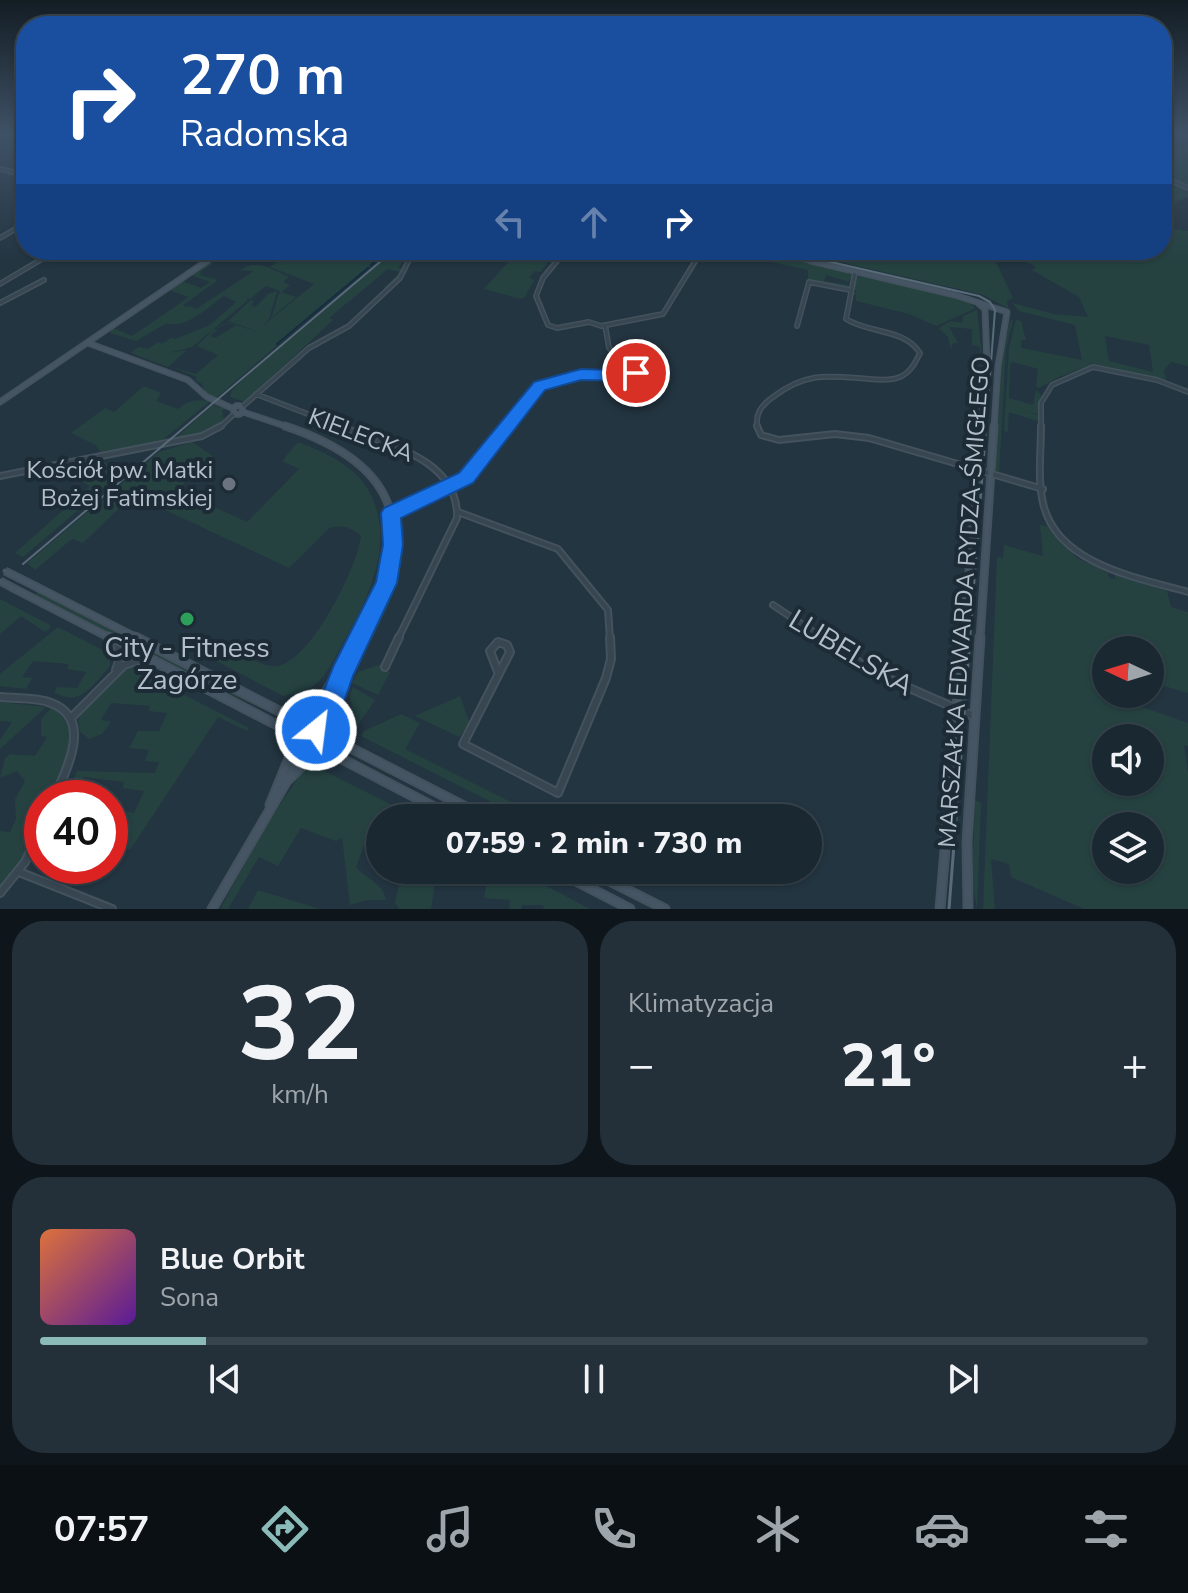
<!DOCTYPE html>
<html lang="pl">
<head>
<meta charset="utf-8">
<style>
	body { margin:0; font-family:"Nunito Sans",sans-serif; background:#233039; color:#f1f3f6; height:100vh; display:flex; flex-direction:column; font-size:30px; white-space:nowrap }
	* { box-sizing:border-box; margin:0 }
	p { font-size:26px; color:#9fa6ab }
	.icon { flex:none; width:44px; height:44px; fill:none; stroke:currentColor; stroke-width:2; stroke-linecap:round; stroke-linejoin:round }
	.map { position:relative; height:909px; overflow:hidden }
	.side { display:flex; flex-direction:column; gap:12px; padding:12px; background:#0e161b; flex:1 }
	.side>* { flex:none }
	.guide { position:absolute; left:16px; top:16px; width:1156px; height:244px; border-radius:32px; box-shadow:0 2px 6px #0004,0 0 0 2px #38444d; background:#1a4fa0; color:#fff; overflow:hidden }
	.needle { width:52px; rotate:274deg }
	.fabs { position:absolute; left:1092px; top:636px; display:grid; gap:16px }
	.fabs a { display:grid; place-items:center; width:72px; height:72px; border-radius:50%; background:#1a2831; box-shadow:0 2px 6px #0004,0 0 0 2px #38444d; font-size:40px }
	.speed { position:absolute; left:24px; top:780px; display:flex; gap:16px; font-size:40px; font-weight:700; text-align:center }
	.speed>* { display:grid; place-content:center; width:104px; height:104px; border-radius:50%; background:#1a2831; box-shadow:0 2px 6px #0004,0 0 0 2px #38444d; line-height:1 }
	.speed .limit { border:12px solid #d22; background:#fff; color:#111 }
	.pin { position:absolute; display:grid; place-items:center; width:68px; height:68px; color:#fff; margin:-34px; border:4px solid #fff; border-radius:50%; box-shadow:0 2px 8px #0007 }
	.me { position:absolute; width:88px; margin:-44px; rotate:29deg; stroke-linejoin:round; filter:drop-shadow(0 0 6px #0008) }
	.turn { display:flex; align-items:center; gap:28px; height:168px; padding:0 32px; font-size:36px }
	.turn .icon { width:104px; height:104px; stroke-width:2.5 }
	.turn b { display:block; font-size:56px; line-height:68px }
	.lanes { display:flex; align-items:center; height:76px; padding:0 32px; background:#0003; justify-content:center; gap:40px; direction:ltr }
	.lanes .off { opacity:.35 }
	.big { font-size:60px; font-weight:800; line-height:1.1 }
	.side .card { flex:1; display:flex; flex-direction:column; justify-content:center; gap:12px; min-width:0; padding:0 28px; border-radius:32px; background:#233039 }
	.side .dial { align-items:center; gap:0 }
	.dial b { font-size:104px; line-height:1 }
	.song { display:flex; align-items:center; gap:24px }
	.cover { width:96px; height:96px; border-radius:12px; background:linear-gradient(135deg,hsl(20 70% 55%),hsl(270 70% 35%)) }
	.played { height:8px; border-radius:4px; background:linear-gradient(90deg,#8bbbb9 15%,#38444d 15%) }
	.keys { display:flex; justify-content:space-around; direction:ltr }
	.heat { display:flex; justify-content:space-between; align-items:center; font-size:44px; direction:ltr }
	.side .tiles { flex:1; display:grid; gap:12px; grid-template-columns:1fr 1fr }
	.card:last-child { grid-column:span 2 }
	.trip { position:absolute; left:366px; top:804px; width:456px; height:80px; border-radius:40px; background:#1a2831; box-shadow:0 2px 6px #0004,0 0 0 2px #38444d; font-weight:800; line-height:80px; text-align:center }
	.tabs { display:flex; height:128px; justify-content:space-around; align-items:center; background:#0a1014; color:#9fa6ab }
	.tabs .icon { width:56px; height:56px }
	.tabs .on { color:#8bbbb9 }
	.tabs b { font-size:36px; color:#f1f3f6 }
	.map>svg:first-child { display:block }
	.green { fill:#254241; fill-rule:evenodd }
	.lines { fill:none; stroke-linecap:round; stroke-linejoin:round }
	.stream { stroke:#142d40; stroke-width:2 }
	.street-far2-casing { stroke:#43525d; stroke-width:6 }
	.street-far1-casing { stroke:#43525d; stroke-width:8 }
	.street-casing { stroke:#43525d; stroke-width:10 }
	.secondary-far3-casing { stroke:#43525d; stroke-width:6 }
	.secondary-far2-casing { stroke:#43525d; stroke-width:7 }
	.secondary-far1-casing { stroke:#43525d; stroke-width:9 }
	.secondary-casing { stroke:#43525d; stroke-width:11 }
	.street-far2 { stroke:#374651; stroke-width:3 }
	.street-far1 { stroke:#374651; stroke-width:4 }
	.street { stroke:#374651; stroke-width:6 }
	.secondary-far3 { stroke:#455564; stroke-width:3 }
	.secondary-far2 { stroke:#455564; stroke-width:4 }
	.secondary-far1 { stroke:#455564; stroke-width:5 }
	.secondary { stroke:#455564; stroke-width:7 }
	.tram-far1 { stroke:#596b78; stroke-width:2 }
	.tram { stroke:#596b78; stroke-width:3 }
	.secondary-bridge-casing { stroke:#43525d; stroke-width:9; stroke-linecap:butt }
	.secondary-bridge { stroke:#455564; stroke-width:5 }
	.route { fill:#1a73e8; stroke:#114b97; stroke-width:2 }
	.worship-dot { fill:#6b7280; stroke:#1c2b36; stroke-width:3 }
	.leisure-dot { fill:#2e9e5b; stroke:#1c2b36; stroke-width:3 }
	.labels { text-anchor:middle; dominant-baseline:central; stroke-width:8; stroke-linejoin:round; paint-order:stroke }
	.street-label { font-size:24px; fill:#b3c0cb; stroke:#1c2b36 }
	.poi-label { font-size:24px; fill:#b3c0cb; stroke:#1c2b36; text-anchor:end }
	.near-poi-label { font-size:28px; fill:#b3c0cb; stroke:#1c2b36 }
	.near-street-label { font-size:28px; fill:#b3c0cb; stroke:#1c2b36 }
</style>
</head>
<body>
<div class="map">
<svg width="1188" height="909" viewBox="0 0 1188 909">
	<rect width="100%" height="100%" fill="#233541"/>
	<path class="green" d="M1162,134H1188V197L1162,207V180H1166L1162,177V170H1173L1162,158Z
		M1162,227L1188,231V366L1171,362L1164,370L1166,380L1090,363V365L1059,377L1039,388L1036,387L1038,369L1013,362L1010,364L1009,398L1033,405L1036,390L1041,395L1038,414L1024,411L1038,415V421L1009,412L1008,432L1004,431L1009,348L1016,320L1021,321L1026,340H1021V348L1082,360L1075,325L1019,311L1012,303L1054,314L1088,317L1079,297L1032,270L1036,267L1015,256L995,260L1013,298L1007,301L1009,309L984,295L805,254L806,250H1162ZM1105,336L1149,345L1153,372L1109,361Z
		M293,250H388L216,398L206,394L202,384L195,380L197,377L171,367L196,374L218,355L197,346L214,329L217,330L210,336L215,338L235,326L229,323L215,329C228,318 241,328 256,331L228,321L251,300L254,301L251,305L255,307L268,294L277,291L269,319L261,327L314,284L270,267Z
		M395,250H411L398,268L403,269C399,277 392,287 383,289L400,272L388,269L329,318L333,320L245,402L230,397L232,390L250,373Z
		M519,250L551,259L540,272L535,271L529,277L534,280L525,297L521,299L484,289Z
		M716,250L762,253L752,250H758L848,271V274L853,275L848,282L826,275L824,281L850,285L845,287L808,279V270Z
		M211,262L214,263L201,271L200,275L218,280L183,305L188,307L193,303L190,306L196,309L254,271L240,270C257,258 274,270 289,277L283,282L290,285L282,292L296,297L271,318L280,291L266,286L250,299L246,298L248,300L192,347L168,353L187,350L168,367L131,353L138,347L148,349L158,342L162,344L171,338L175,339L210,325L236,302L224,296C209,306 186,330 167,323L136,341L110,333L113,328L132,336L189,297L169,290L182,281L201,288L210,282L191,275Z
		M856,276L929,290L967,301L976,308L936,326L909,314L856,301V295L852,294L857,291L853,289Z
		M977,310L982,355L981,362L980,347L972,345V329L949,327L958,343H953L951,349L948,337L939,328L951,321L962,323L963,316Z
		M1013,320L1006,349L999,474L995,469L1002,354L1010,321Z
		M144,386L161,393L156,401L178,409C187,401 198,398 209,402L159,443L103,454L95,445L71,433L105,408L114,412Z
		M213,405L226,409L222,410L224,421L204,434L172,441Z
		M192,442L213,456L177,490L247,522L299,469L282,461L298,442C326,453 357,466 371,495C395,545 368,598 344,641C336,655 329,672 317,683C308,691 294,694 283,696L184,644C212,629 243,661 271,666C306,673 358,566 361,536C352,527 340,524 328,529L289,568L133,495L83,543L72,539L35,570L27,563L159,452Z
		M100,460L124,471L23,557L15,553L90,486L55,468Z
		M403,522C408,571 387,611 365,652C357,667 346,681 346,698L334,706C355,642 404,595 399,523Z
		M1040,525L1047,526L1077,558L1108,573L1109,578L1115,579V575L1167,591L1171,607L1188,612V693L1150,682V650H1106V694H1140L1142,707L1188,723V746L1184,745L1188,773V909H1084L1011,877L1009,864L991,859L995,909H983L997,557L1003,558L1004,545L1043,556ZM1106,738H1150V782H1106ZM1106,826H1150V870H1106Z
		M38,591L283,718L201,681L35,594Z
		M0,599L50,625V629L45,632L21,616L0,634Z
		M58,627L110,654V666C93,685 80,708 54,692L57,687L77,688L86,672L67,669L69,664L33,661L22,677L32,678L26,689L0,686V674Z
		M384,663L382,668L390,672L378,695L352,683L358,672Z
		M126,665L249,728L247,731L218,717L130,850L114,844L110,850V808L134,813L144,791L123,788L124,782L84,777L71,798H65L77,771L155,773L159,762L145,761L149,750L129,748L138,731H159L167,713L148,711L150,706L111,703L101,720L111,722L102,734L89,739L80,732L78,721L82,712Z
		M353,687L375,700L354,731L350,694Z
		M460,696L470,724L459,737L415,716Z
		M0,702L46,707L0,749V740L12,722L0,721Z
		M52,707C87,735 64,764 50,798H42C42,832 22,863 0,888V831L10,832L16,819L15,799L25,781L17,771L0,778L5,758L10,754L35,756L47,737L41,736V719Z
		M401,714L420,723L405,749L537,815L540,810L543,812L541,818H523L361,736L364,731Z
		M307,765L309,770L318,768L418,818H380V846L364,845L356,867C367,880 383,883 386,900H367L350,905L342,838L336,841L301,828L278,866L259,857L228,909H220L266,825Z
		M975,800L981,803L977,909L972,881Z
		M428,870H439L437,880L427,879L435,884L431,909H399L395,902L401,876L426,878Z
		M468,870H516L590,909H544L543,905H522L521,909H509L510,900L484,898L488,875L468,873Z
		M258,890L320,909H248Z"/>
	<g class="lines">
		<path class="stream" d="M371,265L389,250
			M277,344L368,268"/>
		<g class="street-far2-casing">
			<path id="street-far2" d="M16,134L26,137
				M0,169L24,175L26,179
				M1162,176L1188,188
				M26,182L22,185L26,187
				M26,198V201
				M0,238L26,223
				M566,250L543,278L536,296L548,325L557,328L589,322L601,326L663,314L702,250
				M0,284L57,250
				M0,303L44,280
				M797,326L809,282L850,290
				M256,394L344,428
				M242,407L309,348L349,326L400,278L414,250
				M219,428L234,414
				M505,428L539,386L581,374L636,376L609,348L605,325
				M758,428C754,414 762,405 773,397C807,371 829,376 869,379C879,380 891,381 900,377C911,372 915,363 920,353C904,328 870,334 846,319L855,272
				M1041,428V403L1052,385L1093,367L1157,380L1188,392"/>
		</g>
		<g class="street-far1-casing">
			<path id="street-far1" d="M339,426C383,444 459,457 457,518L398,639
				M757,426L761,435L779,440L835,434L869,438L1043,489
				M1041,426C1041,452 1037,482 1044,507C1060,565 1139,578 1188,592
				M0,476L202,436L221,426
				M458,512L558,549L608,610L610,639
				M391,513L466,478L507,426
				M773,605L824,639"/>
		</g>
		<g class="street-casing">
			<path id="street" d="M821,637L873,672L973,716
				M385,667L399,637
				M116,670L120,658L117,644
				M498,672L490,651L498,642L507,645L510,652L463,744L558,793L606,678L611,659L610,637
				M0,697C16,699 36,697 51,703C94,719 66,770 54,798
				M71,718L124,665L145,658
				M19,872L112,909
				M0,893L25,862L42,825"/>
		</g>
		<g class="secondary-far3-casing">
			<path id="secondary-far3" d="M763,250L820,263
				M204,263L224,250"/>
		</g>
		<g class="secondary-far2-casing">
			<path id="secondary-far2" d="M811,261L955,295L1007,312L998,366L994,428
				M978,303L985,309L987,364L981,428
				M88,343L188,380L207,397L234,409
				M0,402L207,261
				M233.5 410a4.5 4.5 0 1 1 9 0a4.5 4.5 0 1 1-9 0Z
				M243,412L291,428"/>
		</g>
		<g class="secondary-far1-casing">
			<path id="secondary-far1" d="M285,426C405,466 418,533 359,639
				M19,578L139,639
				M13,588L112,639
				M963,639L982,426
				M980,639L994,426"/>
		</g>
		<g class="secondary-casing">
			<path id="secondary" d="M108,637L455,818
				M135,637L487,818
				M330,708L338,741
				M291,716L315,707
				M281,728L291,748
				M289,779L309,759L330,754
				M270,805L296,741L360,637
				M555,870L630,909
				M588,870L665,909
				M212,909L330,707L342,674
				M940,909L963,637
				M968,909L967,842L980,637"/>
		</g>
		<use href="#street-far2" class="street-far2"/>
		<use href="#street-far1" class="street-far1"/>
		<use href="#street" class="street"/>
		<use href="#secondary-far3" class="secondary-far3"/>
		<use href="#secondary-far2" class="secondary-far2"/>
		<use href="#secondary-far1" class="secondary-far1"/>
		<use href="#secondary" class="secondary"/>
		<path class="tram-far1" d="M779,250L979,296L990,302L995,310L970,639
			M23,564L394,250"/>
		<path class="tram" d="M949,909L970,637"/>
		<g class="secondary-bridge-casing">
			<path id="secondary-bridge" d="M5,571L19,578
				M0,581L13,588"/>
		</g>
		<use href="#secondary-bridge" class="secondary-bridge"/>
	</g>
	<linearGradient id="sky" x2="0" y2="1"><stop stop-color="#131d24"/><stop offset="0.51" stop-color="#3f5165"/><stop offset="1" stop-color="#3f5165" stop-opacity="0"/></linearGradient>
	<rect width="1188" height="261" fill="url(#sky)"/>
	<path class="route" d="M636,367L645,373L640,381L581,380L545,390L473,483L401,518L403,545L397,583L353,676L339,716L324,738L316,742L307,738L303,730L320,700L334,665L376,582L383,545L381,513L384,508L459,473L534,382L581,369L630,371Z"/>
	<circle class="worship-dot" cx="229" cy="484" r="8"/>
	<circle class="leisure-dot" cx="187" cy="619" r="8"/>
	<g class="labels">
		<g class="street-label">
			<text transform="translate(361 435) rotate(21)">KIELECKA</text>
			<text transform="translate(964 602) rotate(-86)">MARSZAŁKA EDWARDA RYDZA-ŚMIGŁEGO</text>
		</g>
		<g class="poi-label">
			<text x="213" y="470">Kościół pw. Matki<tspan x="213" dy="28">Bożej Fatimskiej</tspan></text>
		</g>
		<g class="near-poi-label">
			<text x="187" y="648">City - Fitness<tspan x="187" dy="32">Zagórze</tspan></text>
		</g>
		<g class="near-street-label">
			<text transform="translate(851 653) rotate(31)">LUBELSKA</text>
		</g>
	</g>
</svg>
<div class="fabs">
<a><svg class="needle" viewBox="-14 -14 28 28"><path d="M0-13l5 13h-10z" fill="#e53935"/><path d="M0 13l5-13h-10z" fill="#9fa6ab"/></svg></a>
<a><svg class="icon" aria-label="sound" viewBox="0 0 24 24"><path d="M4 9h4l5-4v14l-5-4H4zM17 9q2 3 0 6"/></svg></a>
<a><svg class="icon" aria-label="layers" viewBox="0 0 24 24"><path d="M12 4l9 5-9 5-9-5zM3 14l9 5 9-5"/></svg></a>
</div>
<div class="speed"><div class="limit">40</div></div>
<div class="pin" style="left:636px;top:373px;background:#d93025"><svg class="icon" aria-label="arrive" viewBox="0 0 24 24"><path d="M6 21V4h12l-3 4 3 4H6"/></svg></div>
<svg class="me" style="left:316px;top:730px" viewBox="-20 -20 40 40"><circle r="17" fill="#1a73e8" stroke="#fff" stroke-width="3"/><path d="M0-11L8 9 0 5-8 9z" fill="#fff"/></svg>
<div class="trip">07:59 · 2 min · 730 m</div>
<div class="guide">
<div class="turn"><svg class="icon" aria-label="right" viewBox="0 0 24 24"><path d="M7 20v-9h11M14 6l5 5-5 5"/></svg><div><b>270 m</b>Radomska</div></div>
<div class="lanes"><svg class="icon off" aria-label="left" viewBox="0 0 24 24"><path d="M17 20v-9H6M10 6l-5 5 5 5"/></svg><svg class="icon off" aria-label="ahead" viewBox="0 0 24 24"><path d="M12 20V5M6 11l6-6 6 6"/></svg><svg class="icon" aria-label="right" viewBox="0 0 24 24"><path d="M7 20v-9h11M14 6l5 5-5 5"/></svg></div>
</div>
</div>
<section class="side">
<div class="tiles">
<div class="card dial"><b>32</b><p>km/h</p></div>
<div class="card"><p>Klimatyzacja</p>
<div class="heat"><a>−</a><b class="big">21°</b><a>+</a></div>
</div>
<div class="card">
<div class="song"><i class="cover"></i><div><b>Blue Orbit</b><p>Sona</p></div></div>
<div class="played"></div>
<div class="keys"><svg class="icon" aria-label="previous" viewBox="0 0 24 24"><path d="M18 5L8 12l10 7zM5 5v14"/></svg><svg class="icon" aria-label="pause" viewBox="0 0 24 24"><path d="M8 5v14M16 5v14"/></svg><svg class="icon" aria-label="next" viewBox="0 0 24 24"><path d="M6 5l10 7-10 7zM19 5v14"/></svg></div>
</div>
</div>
</section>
<nav class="tabs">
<b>07:57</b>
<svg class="icon on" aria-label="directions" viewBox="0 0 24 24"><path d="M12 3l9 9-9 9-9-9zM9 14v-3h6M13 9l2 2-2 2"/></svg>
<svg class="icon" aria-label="music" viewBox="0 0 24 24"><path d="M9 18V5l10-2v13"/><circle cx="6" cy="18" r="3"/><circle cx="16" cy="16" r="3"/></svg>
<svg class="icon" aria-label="phone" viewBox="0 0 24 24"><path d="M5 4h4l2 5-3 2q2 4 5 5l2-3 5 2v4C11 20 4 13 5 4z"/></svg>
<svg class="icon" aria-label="climate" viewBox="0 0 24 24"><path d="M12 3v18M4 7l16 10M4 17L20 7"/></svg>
<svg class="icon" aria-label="car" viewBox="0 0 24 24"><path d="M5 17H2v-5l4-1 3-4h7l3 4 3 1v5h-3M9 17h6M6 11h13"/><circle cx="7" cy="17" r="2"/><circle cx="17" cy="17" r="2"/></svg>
<svg class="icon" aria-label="filters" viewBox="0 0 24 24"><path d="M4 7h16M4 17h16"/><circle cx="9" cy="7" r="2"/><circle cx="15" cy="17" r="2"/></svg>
</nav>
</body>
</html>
